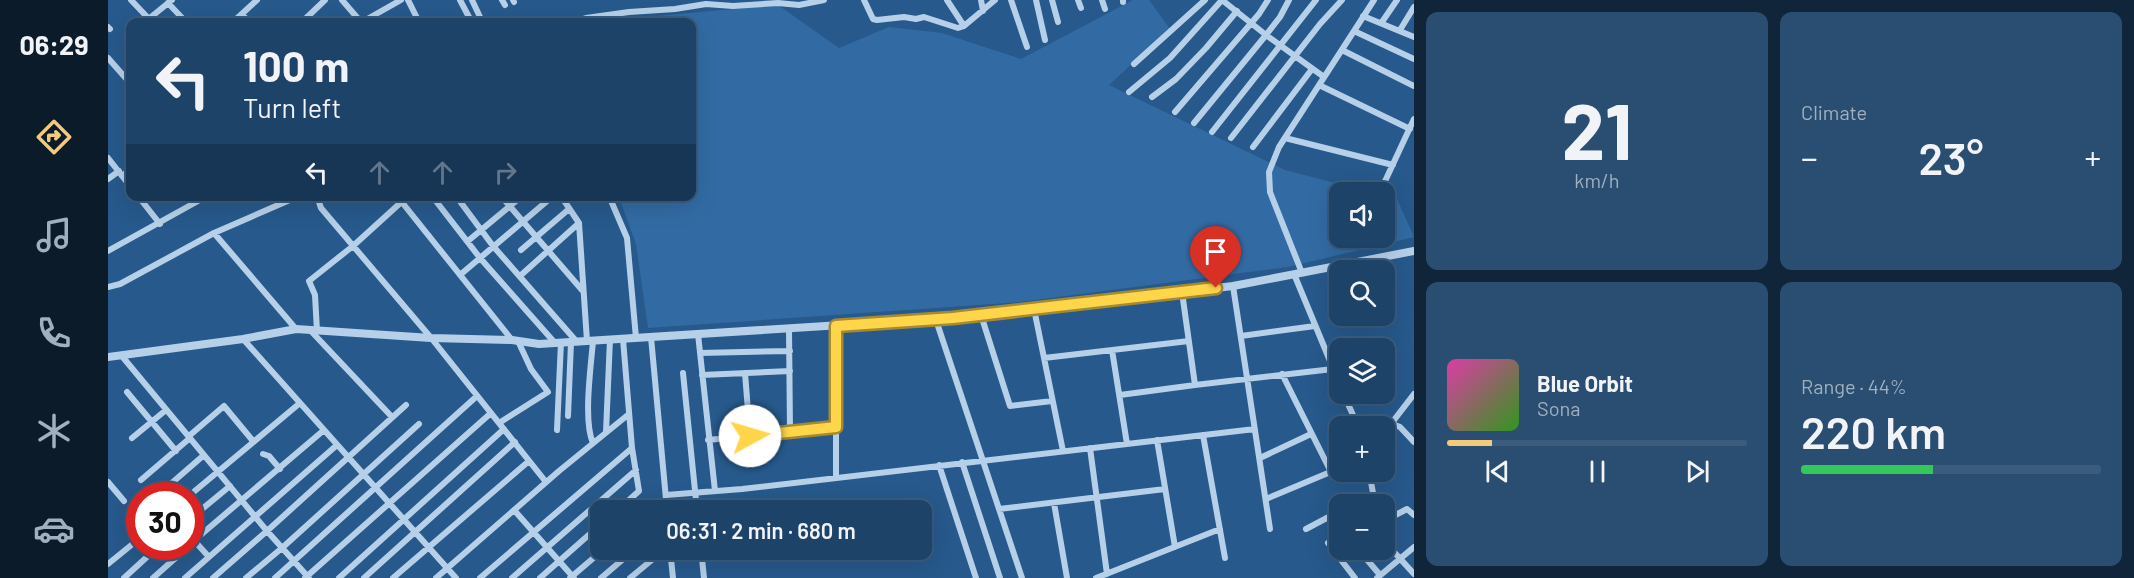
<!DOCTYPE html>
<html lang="en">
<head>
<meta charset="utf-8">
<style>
	body { margin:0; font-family:Barlow,sans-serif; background:#2a4e71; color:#f1f3f6; height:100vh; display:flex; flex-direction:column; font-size:22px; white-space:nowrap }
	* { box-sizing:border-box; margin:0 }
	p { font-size:20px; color:#a0b0c0 }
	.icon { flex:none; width:33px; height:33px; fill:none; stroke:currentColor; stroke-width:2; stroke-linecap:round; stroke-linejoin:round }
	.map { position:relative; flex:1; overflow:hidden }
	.drawer { display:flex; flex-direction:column; gap:12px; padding:12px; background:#10253a; width:720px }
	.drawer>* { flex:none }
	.top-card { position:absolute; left:18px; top:18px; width:570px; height:183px; border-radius:12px; box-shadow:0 6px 24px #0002,0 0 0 2px #3b5c7d; background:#1d4369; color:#f1f3f6; overflow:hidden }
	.controls { position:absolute; left:1221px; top:182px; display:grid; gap:12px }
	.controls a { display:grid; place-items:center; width:66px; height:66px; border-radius:12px; background:#1d4369; box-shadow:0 6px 24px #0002,0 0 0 2px #3b5c7d; font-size:30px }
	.speed { position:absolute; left:18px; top:482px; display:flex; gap:12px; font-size:30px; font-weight:700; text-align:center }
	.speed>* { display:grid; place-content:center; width:78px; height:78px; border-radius:50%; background:#1d4369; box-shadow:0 6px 24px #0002,0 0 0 2px #3b5c7d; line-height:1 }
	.speed .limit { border:9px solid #d22; background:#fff; color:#111 }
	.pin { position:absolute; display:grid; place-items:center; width:51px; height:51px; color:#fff; margin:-62px -26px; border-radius:50% 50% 50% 0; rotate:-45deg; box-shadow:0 0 6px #0007 }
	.pin .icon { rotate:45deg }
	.me { position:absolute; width:66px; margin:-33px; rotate:84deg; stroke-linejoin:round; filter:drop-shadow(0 0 4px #0008) }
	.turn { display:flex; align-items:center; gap:21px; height:126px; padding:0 18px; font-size:27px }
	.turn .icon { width:78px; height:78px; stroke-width:2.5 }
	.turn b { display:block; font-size:42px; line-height:51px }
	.lanes { display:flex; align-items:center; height:57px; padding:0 18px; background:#0003; justify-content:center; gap:30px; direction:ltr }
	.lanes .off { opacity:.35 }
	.big { font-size:45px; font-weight:600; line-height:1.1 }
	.drawer .tile { flex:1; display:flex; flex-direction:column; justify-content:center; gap:9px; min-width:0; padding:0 21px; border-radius:12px; background:#2a4e71 }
	.drawer .dial { align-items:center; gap:0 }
	.dial b { font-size:78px; line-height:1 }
	.song { display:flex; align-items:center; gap:18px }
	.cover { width:72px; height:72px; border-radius:9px; background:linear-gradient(135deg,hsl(320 70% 55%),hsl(110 70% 35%)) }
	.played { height:6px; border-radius:3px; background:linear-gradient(90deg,#f2ca7c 15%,#3b5c7d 15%) }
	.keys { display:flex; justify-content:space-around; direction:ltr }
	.heat { display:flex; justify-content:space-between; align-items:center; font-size:33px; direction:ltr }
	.charge { height:9px; border-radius:4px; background:linear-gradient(90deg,#34c759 44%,#3b5c7d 0) }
	.drawer .tiles { flex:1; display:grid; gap:12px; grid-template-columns:repeat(2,1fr) }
	.trip { position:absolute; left:482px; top:500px; width:342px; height:60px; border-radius:12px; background:#1d4369; box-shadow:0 6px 24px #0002,0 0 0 2px #3b5c7d; font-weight:600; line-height:60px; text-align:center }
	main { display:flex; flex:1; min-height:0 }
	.dock { display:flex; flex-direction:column; width:108px; justify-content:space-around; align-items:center; background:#0c1b2a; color:#a0b0c0 }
	.dock .icon { width:42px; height:42px }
	.dock .selected { color:#f2ca7c }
	.dock b { font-size:27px; color:#f1f3f6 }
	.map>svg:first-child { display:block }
	.green { fill:#326ba3 }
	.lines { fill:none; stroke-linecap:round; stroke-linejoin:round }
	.minor { stroke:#b6d0ea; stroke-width:6 }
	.tertiary { stroke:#b6d0ea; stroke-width:8 }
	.route-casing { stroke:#a68a30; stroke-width:15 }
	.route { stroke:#ffd54a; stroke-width:10 }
</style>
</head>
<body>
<main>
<nav class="dock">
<b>06:29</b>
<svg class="icon selected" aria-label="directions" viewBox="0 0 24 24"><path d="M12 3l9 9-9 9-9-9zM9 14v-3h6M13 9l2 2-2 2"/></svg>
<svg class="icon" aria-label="music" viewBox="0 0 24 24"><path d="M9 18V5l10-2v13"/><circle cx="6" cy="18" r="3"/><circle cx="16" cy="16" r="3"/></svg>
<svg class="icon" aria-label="phone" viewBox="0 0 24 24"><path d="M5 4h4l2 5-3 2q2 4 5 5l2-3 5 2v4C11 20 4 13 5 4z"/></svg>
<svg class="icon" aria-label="climate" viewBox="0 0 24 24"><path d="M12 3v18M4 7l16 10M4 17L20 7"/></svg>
<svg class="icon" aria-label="car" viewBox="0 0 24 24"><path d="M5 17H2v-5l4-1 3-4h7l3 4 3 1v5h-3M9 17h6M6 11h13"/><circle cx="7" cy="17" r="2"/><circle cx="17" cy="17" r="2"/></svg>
</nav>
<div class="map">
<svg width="1306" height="578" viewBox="0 0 1306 578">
	<rect width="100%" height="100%" fill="#27598c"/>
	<path class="green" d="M1025,0H1041L1062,29L1001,85L1177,170L1262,192H1232V237H1276L1277,196L1289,199L1306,237L1180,267L912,302L540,328L528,244L511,197L584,196V22L493,21L670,5L731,48L781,27L834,33L913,59Z"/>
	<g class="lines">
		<path class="minor" d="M23,0L42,20
			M234,0L253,22
			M300,0L311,22
			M352,0L362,19
			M364,0L372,17
			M394,0L397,5
			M405,0L406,2
			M756,0L765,19L769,20L796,17L808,19L816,17L850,28L856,26L887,0
			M839,0L856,26
			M873,0L875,11
			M903,0L919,47
			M928,0L937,40
			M944,0L950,22
			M970,0L973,8
			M994,0L997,9
			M1015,0V2
			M60,3L78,22
			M134,15L142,22
			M1255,16L1306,37
			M42,22L43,17L64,0
			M125,22L149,0
			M194,22L217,0
			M254,22L293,0
			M465,22L478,18L521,12L567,9L598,4L625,6L670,3L691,5L716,0
			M1274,22L1289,0
			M0,27L2,29
			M1292,30L1306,7
			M1246,31L1306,59
			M1234,50L1306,86
			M0,58L22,83
			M1026,64L1097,0
			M1211,85L1302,129
			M1021,92L1062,58L1114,0L1158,35L1216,77
			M1044,97L1068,79L1098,48L1129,11
			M1067,112L1151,14L1160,0
			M1086,123L1158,35L1172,17L1181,0
			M1104,132L1208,0
			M1123,138L1212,24L1234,0
			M1177,138L1285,165
			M1145,147L1204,69
			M0,158L22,186
			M14,176L22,170
			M0,179L11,171
			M1272,192L1306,119
			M30,196L52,224
			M209,196L213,208L324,339L438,482
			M289,196L404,340
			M324,196L372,258L447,343
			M348,196L385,246L469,342
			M393,196L474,290
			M453,196L471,223L479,341
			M501,196L519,238L528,338
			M106,233L188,329
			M360,241L414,196
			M413,250L461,209
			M0,251L99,196
			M1194,273L1162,192L1161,172L1171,147L1266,0
			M1186,274L1232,385
			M352,275L445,196
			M412,276L471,223
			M1125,286L1162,529
			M0,287L12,284L106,233L191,196
			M1074,292L1087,385L1225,369
			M926,309L955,451
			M873,315L902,406L944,401
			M828,320L914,578
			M681,328L682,432
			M202,330L284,417
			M209,331L207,295L201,281L245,246L300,196
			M590,334L607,491
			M1133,336L1207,326
			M543,337L559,510
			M135,339L348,578
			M485,341C483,366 475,421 485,443
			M1004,350L1019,444
			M592,353L682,351
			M13,355L159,531L201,578
			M936,358L1081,341
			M575,373L589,510
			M637,373L642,436
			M1174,374L1223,472
			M594,375L682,371
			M19,392L68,451
			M1235,393L1250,426
			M1012,395L1087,385
			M460,416L463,342
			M391,423L440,392L423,369L410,341
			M1281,429L1287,425L1292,427L1306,442
			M449,430L453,342
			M498,432L502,339
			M1276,433L1306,394
			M1095,435L1117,558
			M24,438L58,410
			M600,440L728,427
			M1049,440L1067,547
			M982,448L999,574
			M155,454L161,456L172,469
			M1152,458L1203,434
			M854,462L892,578
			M831,465L868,578
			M728,477V326
			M33,480L82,438L81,436L116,406L145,441
			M0,482L16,501
			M58,488L96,455
			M82,495L192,403
			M558,495L634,489L1147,429
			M1158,499L1232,468
			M946,503L959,578
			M1244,504L1265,493L1261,471
			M891,509L1057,489
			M406,510L466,578
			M510,510L531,491L524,448L515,339
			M82,519L122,486
			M1276,521L1299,509L1306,515
			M1198,529L1232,511
			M82,536L101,557
			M1276,541L1306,574
			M1220,543L1247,578
			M82,544L216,430
			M562,549L565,578
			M593,549L596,578
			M1250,549L1272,575
			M0,564L32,538
			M16,578L51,546
			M45,578L81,546
			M77,578L229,445
			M105,578L159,531L298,405
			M138,578L174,548L311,424
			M167,578L369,396
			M197,578L383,413
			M231,578L396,429
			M256,578L407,442
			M285,578L421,461
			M328,578L451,471L521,414
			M372,578L524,448
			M404,578L528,470
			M432,578L492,525
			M462,578L496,549
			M493,578L527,549
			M522,578L545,559
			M988,578L1112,529
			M1269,578L1306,547"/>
		<path class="tertiary" d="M0,357L135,339L188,329L323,338L404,340L431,344L845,318L1125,286L1306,251"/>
	</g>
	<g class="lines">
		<g class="route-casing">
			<path id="route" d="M642,436L728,427V326L845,318L1108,288"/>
		</g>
		<use href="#route" class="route"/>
	</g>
</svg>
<div class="controls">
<a><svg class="icon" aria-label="sound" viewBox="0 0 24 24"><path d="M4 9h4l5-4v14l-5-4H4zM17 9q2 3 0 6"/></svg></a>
<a><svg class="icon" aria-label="search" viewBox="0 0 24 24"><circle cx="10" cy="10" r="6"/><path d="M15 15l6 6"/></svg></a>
<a><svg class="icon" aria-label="layers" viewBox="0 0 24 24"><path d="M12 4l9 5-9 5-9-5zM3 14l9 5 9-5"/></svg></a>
<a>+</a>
<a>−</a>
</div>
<div class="speed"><div class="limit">30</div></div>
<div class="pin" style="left:1108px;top:288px;background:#d93025"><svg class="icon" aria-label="arrive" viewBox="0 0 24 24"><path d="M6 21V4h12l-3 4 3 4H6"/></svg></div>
<svg class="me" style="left:642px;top:436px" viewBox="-20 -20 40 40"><circle r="19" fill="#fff"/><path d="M0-13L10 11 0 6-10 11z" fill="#ffd54a"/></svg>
<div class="trip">06:31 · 2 min · 680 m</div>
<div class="top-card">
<div class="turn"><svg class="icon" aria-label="left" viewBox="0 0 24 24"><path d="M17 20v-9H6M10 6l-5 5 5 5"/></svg><div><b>100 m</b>Turn left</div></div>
<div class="lanes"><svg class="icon" aria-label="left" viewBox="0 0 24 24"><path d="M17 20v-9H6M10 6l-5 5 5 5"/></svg><svg class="icon off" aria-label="ahead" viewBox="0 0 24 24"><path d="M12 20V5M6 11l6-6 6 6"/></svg><svg class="icon off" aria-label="ahead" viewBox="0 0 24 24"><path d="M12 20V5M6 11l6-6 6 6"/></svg><svg class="icon off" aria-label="right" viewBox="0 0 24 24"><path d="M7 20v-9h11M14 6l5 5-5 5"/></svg></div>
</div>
</div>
<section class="drawer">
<div class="tiles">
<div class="tile dial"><b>21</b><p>km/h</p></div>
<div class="tile"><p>Climate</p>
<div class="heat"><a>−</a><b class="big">23°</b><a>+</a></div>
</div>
<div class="tile">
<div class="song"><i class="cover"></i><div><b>Blue Orbit</b><p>Sona</p></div></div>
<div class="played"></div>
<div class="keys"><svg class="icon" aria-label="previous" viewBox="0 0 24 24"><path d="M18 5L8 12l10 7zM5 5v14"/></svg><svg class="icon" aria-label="pause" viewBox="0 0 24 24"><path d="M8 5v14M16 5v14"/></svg><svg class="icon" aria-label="next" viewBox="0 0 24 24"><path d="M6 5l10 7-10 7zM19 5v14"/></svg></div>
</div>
<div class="tile"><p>Range · 44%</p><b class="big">220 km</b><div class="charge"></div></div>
</div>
</section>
</main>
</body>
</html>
